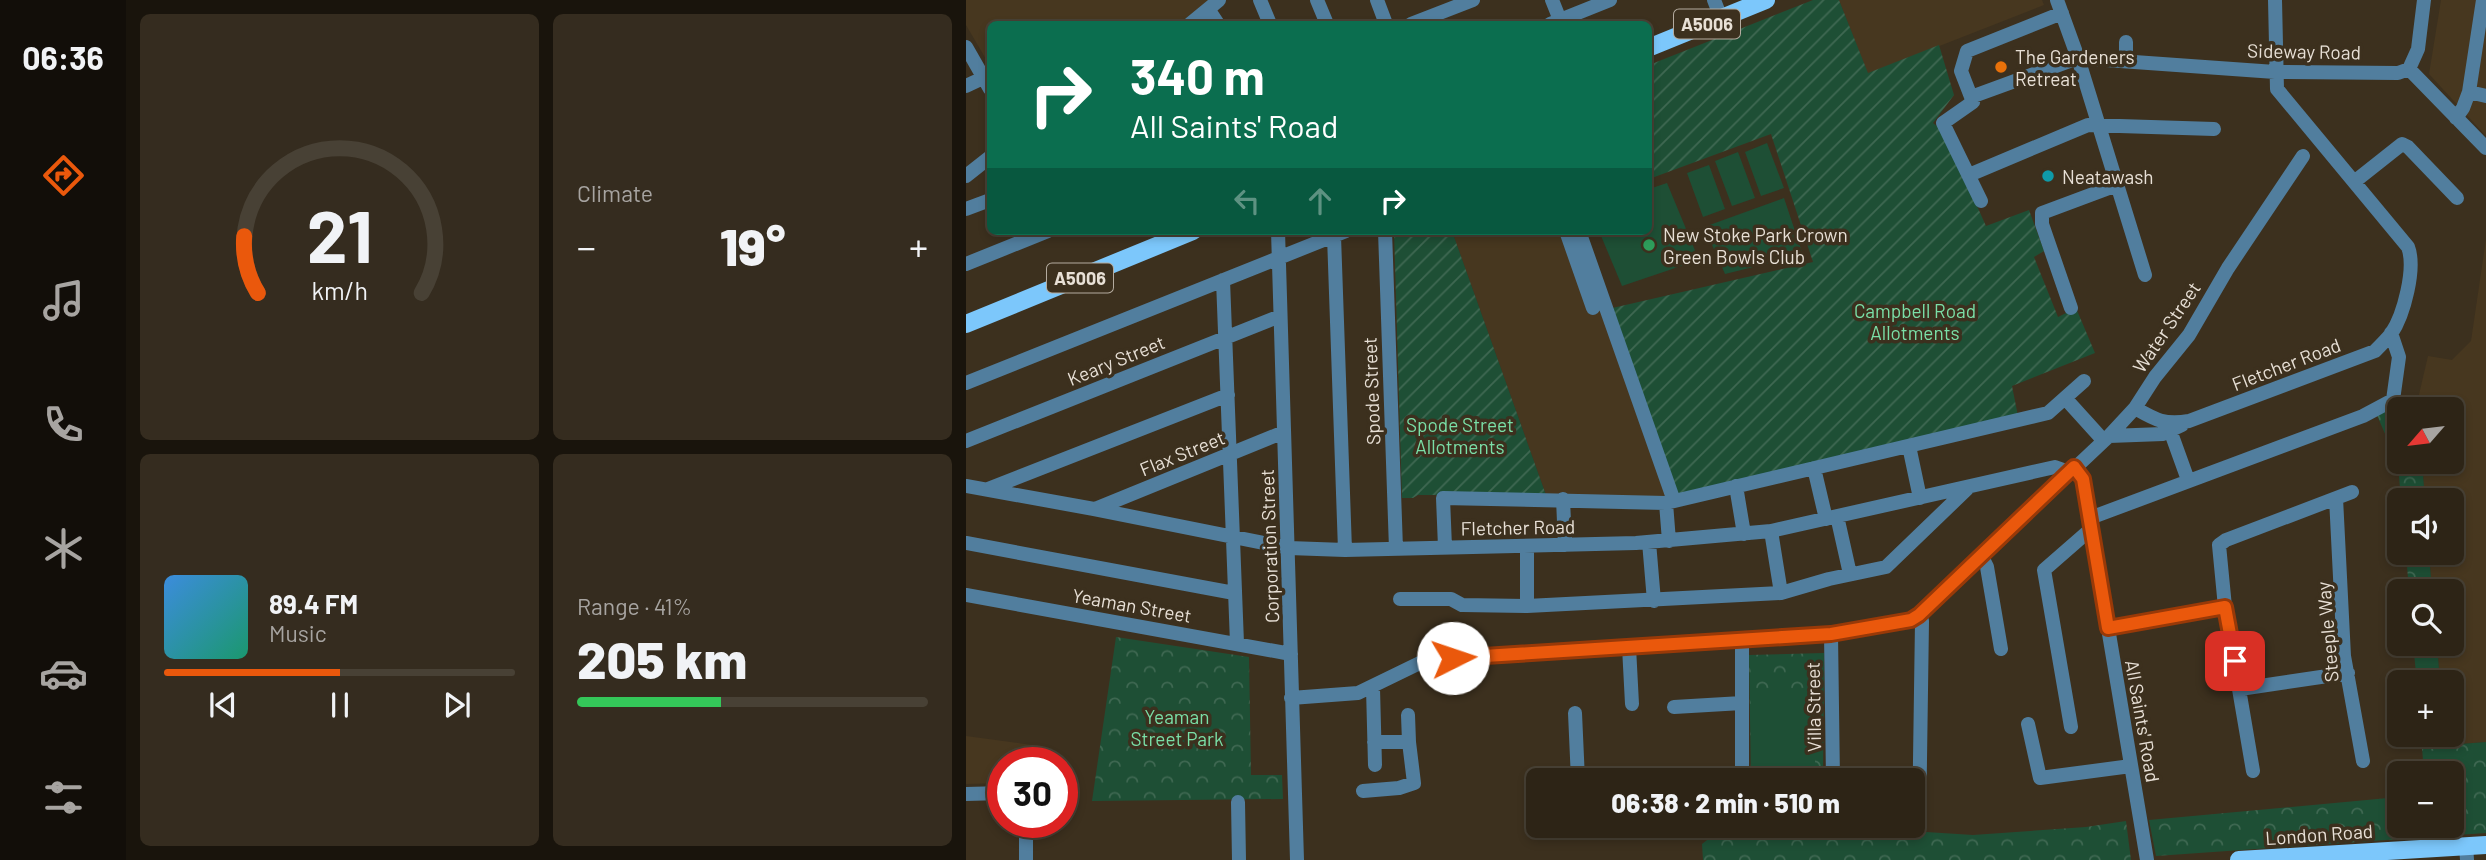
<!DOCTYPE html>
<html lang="en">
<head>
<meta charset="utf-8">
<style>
	body { margin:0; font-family:Barlow,sans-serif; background:#352c1f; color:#f1f3f6; height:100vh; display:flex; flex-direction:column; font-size:26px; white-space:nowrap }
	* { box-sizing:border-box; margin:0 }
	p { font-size:23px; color:#a7a4a1 }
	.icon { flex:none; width:38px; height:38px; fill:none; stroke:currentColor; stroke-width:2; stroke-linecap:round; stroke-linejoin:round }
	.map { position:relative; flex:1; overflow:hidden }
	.panel { display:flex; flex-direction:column; gap:14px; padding:14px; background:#19140c; width:840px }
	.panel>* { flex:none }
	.hud { position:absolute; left:21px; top:21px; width:665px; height:214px; border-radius:10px; box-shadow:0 4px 10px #0003,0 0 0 2px #484135; background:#0b6e4f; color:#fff; overflow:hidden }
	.needle { width:46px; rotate:242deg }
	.buttons { position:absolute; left:1421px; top:397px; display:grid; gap:14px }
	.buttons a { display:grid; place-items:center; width:77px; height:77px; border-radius:10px; background:#2d2416; box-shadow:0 4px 10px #0003,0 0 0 2px #484135; font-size:35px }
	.speed { position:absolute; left:21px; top:747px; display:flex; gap:14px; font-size:35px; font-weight:700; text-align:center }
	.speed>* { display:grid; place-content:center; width:91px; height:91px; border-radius:50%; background:#2d2416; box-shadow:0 4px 10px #0003,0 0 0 2px #484135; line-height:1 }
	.speed .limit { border:10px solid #d22; background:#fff; color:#111 }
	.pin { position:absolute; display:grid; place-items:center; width:60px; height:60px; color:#fff; margin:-30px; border-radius:14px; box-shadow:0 4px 10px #0006 }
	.me { position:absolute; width:77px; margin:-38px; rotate:86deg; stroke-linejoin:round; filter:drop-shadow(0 0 5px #0008) }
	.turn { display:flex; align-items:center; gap:24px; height:147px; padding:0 28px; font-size:32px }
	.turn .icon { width:91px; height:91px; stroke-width:2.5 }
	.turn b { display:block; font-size:49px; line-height:60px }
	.lanes { display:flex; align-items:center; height:66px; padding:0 28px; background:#0003; justify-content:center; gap:35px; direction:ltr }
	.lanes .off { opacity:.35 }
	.big { font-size:52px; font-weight:800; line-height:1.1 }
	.panel .tile { flex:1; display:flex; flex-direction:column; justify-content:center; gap:10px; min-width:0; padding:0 24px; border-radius:10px; background:#352c1f }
	.panel .dial { align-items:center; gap:0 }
	.dial svg { height:182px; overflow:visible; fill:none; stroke:#484135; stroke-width:7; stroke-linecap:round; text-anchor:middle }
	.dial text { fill:#f1f3f6; stroke:none }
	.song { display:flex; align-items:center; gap:21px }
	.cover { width:84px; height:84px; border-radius:10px; background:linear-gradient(135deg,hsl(210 70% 55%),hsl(160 70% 35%)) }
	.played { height:7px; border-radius:4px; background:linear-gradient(90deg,#ea580c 50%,#484135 50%) }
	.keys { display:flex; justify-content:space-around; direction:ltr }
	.heat { display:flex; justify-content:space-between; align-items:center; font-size:38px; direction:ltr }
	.charge { height:10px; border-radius:5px; background:linear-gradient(90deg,#34c759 41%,#484135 0) }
	.panel .tiles { flex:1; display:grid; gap:14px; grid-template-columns:repeat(2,1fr) }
	.trip { position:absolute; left:560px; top:768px; width:399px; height:70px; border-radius:10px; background:#2d2416; box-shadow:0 4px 10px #0003,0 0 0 2px #484135; font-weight:800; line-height:70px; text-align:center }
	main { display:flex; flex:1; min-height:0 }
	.tab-bar { display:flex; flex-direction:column; width:126px; justify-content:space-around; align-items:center; background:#120e09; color:#a7a4a1 }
	.tab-bar .icon { width:49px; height:49px }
	.tab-bar .current { color:#ea580c }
	.tab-bar b { font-size:32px; color:#f1f3f6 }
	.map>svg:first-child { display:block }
	.built { fill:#47371f }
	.park { fill:url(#park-crowns) }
	.garden { fill:url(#garden-furrows) }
	.pitch { fill:#1e4f35 }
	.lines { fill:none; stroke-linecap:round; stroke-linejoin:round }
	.minor { stroke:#517e9e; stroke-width:14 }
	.major { stroke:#7cc7fb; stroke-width:18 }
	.route-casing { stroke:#983908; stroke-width:18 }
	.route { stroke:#ea580c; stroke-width:12 }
	.food-dot { fill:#e8710a; stroke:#3c301e; stroke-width:2.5 }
	.culture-dot { fill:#0f9aa8; stroke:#3c301e; stroke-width:2.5 }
	.leisure-dot { fill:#2e9e5b; stroke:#3c301e; stroke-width:2.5 }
	.labels { text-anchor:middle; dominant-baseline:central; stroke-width:7; stroke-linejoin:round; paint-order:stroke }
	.shield { fill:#3c301e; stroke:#b4ab9f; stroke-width:2 }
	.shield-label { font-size:18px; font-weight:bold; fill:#e8e0d6 }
	.street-label { font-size:19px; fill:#e8e0d6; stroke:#3c301e }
	.poi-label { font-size:19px; fill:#e8e0d6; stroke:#3c301e; text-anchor:start }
	.park-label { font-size:19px; fill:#7adfa7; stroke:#3c301e }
</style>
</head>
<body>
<main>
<nav class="tab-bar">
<b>06:36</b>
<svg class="icon current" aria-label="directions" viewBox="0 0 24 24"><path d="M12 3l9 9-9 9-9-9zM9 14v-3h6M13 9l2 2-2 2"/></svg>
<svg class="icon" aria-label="music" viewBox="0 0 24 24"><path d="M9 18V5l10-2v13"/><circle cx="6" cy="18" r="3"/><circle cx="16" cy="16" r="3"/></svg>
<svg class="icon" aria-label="phone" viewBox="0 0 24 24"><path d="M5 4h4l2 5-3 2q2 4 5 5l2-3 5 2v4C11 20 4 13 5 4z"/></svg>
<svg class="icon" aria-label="climate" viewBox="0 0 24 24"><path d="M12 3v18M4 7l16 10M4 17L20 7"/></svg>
<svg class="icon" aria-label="car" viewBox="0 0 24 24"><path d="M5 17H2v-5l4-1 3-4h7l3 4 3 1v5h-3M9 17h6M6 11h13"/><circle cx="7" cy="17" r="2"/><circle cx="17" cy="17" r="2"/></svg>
<svg class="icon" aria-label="filters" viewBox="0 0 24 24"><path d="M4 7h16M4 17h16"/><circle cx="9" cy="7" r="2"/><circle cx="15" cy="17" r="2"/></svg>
</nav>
<section class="panel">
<div class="tiles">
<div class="tile dial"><svg viewBox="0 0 100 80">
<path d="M14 69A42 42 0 1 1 86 69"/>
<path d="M14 69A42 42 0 0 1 8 44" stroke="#ea580c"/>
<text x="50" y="56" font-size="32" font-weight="700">21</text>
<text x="50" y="72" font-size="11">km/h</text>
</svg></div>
<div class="tile"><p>Climate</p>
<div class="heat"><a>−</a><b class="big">19°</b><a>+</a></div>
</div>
<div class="tile">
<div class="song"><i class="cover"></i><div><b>89.4 FM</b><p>Music</p></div></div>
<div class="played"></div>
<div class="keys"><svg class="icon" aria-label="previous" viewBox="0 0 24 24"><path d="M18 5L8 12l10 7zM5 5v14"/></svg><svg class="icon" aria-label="pause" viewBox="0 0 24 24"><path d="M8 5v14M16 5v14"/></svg><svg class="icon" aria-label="next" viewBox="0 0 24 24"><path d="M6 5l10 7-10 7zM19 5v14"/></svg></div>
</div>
<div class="tile"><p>Range · 41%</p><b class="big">205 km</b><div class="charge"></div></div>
</div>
</section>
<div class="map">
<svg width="1520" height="860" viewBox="0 0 1520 860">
	<defs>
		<pattern id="park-crowns" width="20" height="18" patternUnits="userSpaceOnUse" patternTransform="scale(1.75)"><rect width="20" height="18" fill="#1e4f35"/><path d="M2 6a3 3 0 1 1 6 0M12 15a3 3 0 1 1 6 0" fill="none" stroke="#3f6852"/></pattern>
		<pattern id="garden-furrows" width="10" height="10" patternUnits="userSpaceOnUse" patternTransform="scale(1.75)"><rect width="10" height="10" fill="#1e4f35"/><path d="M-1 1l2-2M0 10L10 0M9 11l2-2" fill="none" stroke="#3f6852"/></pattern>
	</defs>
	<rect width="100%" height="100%" fill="#3c301e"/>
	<path class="built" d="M0,0H244L214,24H24V66L0,25Z
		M873,0H1076L1078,5L902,74Z
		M1475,0H1520V136L1463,74Z
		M486,231H608L703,497L580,495Z
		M1520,239V742L1493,744L1486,733V682H1474L1471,644H1486V592L1466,591L1463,553H1486V500H1459L1456,462H1486V410L1452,409L1451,403L1462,356L1486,360L1505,341Z
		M0,736L66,745V763H37V783L0,784Z"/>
	<path class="park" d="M1422,398L1451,403L1452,409L1433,410V462H1456L1459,500H1435L1432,464L1407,406Z
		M1440,553H1463L1466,591H1443Z
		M150,637L283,657L285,775H316L317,799L126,801Z
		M1447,644H1471L1474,682H1451Z
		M858,653L857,780H785L783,655Z
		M1486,733L1494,744L1520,742V833L1190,856L1183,820L1433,797V826H1486V774L1458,773L1455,735Z
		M1160,821L1165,860H737L736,844L758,827L866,826L1007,835L1120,827Z"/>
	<path class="garden" d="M847,0H873L902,73L973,45L988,95L967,123L978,132L1020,226L1063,210L1078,251L1068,257L1092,317L1110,308L1129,353L1046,386L1052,416L712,496L642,309L847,262L805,134L683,179V65Z
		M428,231H486L580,495H452L447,498H436Z"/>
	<path class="pitch" d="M801,143L818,188L795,196L779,152Z
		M772,152L789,198L766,206L749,161Z
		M743,165L759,209L737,217L721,173Z
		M701,183L733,260L656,286L633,231H682L683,189Z
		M818,198L837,255L759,274L738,227Z
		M788,691H849V780H788Z"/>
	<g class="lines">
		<path class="minor" d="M294,0L304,24
			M351,0L361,24
			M411,0L420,24
			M586,0L594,20
			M748,0L755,18
			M1091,0L1112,58L1179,275
			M242,9L252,24
			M224,24L253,0
			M445,24L507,0
			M584,24L644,0
			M1160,42V61
			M0,47L24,89
			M1443,69L1520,148
			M0,86L17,78
			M1503,92L1520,96
			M1005,97L1112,58L1309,72L1432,73L1443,69L1452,49L1458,0
			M1490,118L1497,108L1503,92L1517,0
			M1003,175L1122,125L1248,129
			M0,176L24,157
			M1388,182L1436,144L1442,147L1491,198
			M1015,201L977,123L1007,102L995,71L1001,51L1096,13
			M0,209L24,200
			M312,231L331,860
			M419,231L430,549
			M600,231L627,308
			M613,231L708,501
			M368,236L379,550
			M0,264L82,231
			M257,280L271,643
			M1105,308L1076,224V213L1151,185
			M0,383L380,231
			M1099,398L1137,440
			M1169,408C1190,420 1198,425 1223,421L1409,351C1415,345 1420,340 1425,334C1438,315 1450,268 1442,247L1311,89L1309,0
			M1204,430L1222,480
			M1143,436L1197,434L1216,425
			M0,441L314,316
			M943,446L954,498
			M1108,467L1117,479L1181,860
			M848,468L860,519
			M0,486L128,509L323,548L379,550L670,543L805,531L1089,467L1103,472
			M770,486L778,534
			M22,489L262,395
			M1370,498L1378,656L1397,761
			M597,499L599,545
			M700,503L703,541
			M129,509L318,432
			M871,516L884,574
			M1124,518L1397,416L1427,400L1433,357L1425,333
			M805,531L815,593
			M683,542L688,601
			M0,543L268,593
			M561,546V606
			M479,547L477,498L700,503L1082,413L1118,381
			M1015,555L1021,567L1035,649
			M0,595L325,654
			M434,599H485L496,605L561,606L815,593L863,579L920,567L1001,489
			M1142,628L1259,607
			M865,634L867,780
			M776,640V780
			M663,647L666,704
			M407,688L409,765
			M1274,689L1382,673
			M325,698L392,693L462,659L865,634L945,620L953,615L1143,436L1169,408L1189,377L1223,335L1262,268L1337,156
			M708,707L776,703
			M609,713L612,780
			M1062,724L1074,778L1165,766
			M1105,727L1078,570L1125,529
			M408,742H443
			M1287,771L1259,607L1253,545L1260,540L1386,492
			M672,780H711
			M397,791L433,788L448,783L443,742L442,715
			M0,794L37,793
			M272,802L273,860
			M60,822V860
			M897,826L953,830L956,621L953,615
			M1500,845L1501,860"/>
		<path class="major" d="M682,48L800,0
			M0,324L227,231
			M1273,860L1520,845"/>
	</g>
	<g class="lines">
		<g class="route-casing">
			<path id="route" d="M487,658L865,634L945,620L953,615L1108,467L1117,479L1142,628L1259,607L1269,661"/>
		</g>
		<use href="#route" class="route"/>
	</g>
	<circle class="food-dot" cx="1035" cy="67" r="7"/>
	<circle class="culture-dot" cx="1082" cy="176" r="7"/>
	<circle class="leisure-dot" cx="683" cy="245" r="7"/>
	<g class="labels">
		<g class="shield">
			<rect x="708" y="9.5" width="66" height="29" rx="5"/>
			<rect x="81" y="263.5" width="66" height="29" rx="5"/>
		</g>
		<g class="shield-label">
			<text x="741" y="24">A5006</text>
			<text x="114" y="278">A5006</text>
		</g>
		<g class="street-label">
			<text transform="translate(1338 51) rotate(1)">Sideway Road</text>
			<text transform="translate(1200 327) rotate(-56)">Water Street</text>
			<text transform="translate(150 360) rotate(-22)">Keary Street</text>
			<text transform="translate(1320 364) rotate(-21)">Fletcher Road</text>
			<text transform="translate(405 391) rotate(-92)">Spode Street</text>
			<text transform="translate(216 453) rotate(-22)">Flax Street</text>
			<text transform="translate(552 527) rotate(-1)">Fletcher Road</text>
			<text transform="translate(303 546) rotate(-92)">Corporation Street</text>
			<text transform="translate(166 605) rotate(10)">Yeaman Street</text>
			<text transform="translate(1361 632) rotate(-95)">Steeple Way</text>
			<text transform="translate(847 707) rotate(-91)">Villa Street</text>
			<text transform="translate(1177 721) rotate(80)">All Saints' Road</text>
			<text transform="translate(1353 834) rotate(-4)">London Road</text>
		</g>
		<g class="poi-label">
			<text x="1049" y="56">The Gardeners<tspan x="1049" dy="22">Retreat</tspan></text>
			<text x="1096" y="176">Neatawash</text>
			<text x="697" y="234">New Stoke Park Crown<tspan x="697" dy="22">Green Bowls Club</tspan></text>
		</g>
		<g class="park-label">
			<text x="949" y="310">Campbell Road<tspan x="949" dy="22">Allotments</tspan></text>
			<text x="494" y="424">Spode Street<tspan x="494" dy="22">Allotments</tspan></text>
			<text x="211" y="716">Yeaman<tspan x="211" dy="22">Street Park</tspan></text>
		</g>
	</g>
</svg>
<div class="buttons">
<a><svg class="needle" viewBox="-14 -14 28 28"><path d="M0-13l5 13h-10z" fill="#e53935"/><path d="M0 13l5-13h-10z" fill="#a7a4a1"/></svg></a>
<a><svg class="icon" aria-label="sound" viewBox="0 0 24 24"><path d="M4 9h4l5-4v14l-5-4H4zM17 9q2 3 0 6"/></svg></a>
<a><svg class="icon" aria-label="search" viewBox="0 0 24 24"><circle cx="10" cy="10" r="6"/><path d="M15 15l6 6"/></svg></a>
<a>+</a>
<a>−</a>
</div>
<div class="speed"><div class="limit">30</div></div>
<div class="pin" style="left:1269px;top:661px;background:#d93025"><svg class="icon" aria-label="arrive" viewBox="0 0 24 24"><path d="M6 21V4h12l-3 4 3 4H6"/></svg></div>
<svg class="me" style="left:487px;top:658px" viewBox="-20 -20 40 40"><circle r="19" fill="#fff"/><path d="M0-13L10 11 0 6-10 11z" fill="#ea580c"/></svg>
<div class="trip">06:38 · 2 min · 510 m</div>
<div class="hud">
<div class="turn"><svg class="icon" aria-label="right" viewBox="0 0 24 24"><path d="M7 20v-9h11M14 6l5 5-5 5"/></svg><div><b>340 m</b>All Saints' Road</div></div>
<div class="lanes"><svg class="icon off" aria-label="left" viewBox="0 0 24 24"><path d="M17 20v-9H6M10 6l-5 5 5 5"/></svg><svg class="icon off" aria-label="ahead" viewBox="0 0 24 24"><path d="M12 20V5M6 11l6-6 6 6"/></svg><svg class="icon" aria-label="right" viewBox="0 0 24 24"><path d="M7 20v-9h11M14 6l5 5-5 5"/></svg></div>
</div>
</div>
</main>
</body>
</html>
